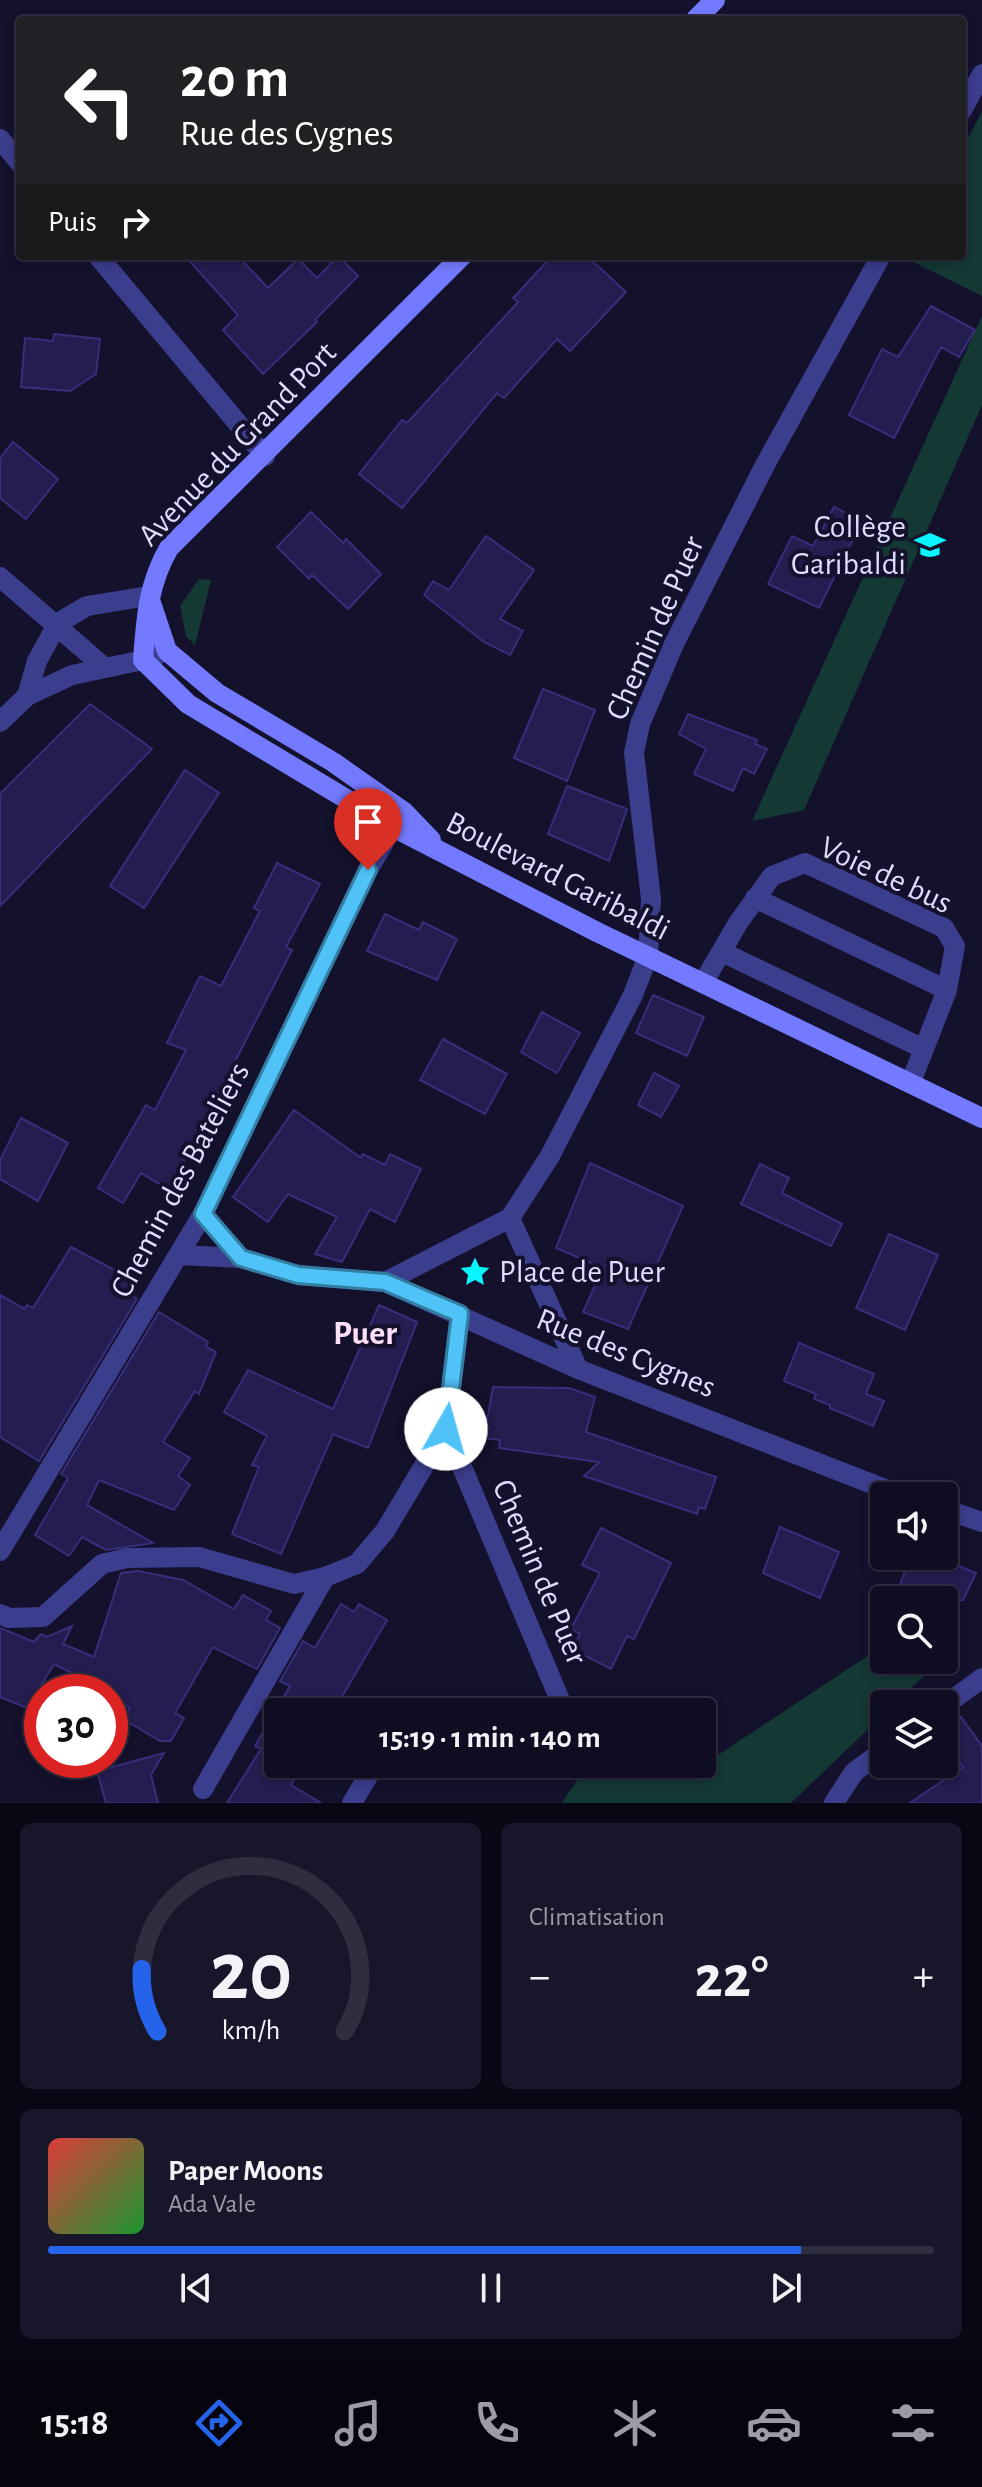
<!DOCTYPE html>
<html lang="fr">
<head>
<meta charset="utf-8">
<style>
	body { margin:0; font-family:"Alegreya Sans",sans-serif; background:#18162a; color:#f1f3f6; height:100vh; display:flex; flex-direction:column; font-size:30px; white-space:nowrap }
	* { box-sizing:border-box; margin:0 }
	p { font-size:26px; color:#9b9ca5 }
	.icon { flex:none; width:44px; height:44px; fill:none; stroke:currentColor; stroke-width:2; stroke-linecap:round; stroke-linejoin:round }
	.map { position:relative; height:1803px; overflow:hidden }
	.sheet { display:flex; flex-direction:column; gap:20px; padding:20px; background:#080713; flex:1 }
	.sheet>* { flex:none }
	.hud { position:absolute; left:16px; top:16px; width:950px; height:244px; border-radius:8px; box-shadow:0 4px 12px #0003,0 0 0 2px #2f2d40; background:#202124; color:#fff; overflow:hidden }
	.tools { position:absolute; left:870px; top:1482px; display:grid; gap:16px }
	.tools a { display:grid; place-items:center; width:88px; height:88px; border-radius:8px; background:#0f0d22; box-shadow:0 4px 12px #0003,0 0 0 2px #2f2d40; font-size:40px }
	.speed { position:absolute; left:24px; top:1674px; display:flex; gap:16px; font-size:40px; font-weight:700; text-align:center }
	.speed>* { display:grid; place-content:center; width:104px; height:104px; border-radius:50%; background:#0f0d22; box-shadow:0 4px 12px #0003,0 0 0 2px #2f2d40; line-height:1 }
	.speed .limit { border:12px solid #d22; background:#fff; color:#111 }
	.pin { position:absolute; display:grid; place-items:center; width:68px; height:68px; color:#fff; margin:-82px -34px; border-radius:50% 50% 50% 0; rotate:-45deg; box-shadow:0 0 8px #0007 }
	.pin .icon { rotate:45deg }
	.me { position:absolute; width:88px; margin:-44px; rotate:7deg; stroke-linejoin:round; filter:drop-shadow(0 0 6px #0008) }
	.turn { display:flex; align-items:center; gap:28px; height:168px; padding:0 32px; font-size:36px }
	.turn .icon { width:104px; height:104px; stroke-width:2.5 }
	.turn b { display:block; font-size:56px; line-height:68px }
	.then { display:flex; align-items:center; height:76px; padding:0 32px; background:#0003; gap:16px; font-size:30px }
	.big { font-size:60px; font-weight:700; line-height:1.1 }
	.sheet .card { flex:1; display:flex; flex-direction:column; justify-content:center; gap:12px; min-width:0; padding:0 28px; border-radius:12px; background:#18162a }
	.sheet .dial { align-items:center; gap:0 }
	.dial svg { height:208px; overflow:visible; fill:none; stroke:#2f2d40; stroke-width:7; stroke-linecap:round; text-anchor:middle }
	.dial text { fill:#f1f3f6; stroke:none }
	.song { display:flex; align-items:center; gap:24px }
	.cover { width:96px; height:96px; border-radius:12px; background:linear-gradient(135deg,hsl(0 70% 55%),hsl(130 70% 35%)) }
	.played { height:8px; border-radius:4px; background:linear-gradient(90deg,#2563eb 85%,#2f2d40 85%) }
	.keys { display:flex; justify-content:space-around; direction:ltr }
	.heat { display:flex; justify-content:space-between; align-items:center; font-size:44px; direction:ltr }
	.sheet .tiles { flex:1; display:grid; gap:20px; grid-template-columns:1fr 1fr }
	.card:last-child { grid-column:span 2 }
	.trip { position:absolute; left:264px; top:1698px; width:452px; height:80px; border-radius:8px; background:#0f0d22; box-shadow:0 4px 12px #0003,0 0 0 2px #2f2d40; font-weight:700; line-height:80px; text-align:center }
	.menu { display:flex; height:128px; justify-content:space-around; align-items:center; background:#06050e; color:#9b9ca5 }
	.menu .icon { width:56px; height:56px }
	.menu .selected { color:#2563eb }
	.menu b { font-size:36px; color:#f1f3f6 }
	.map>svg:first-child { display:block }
	.green { fill:#143834 }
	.building { fill:#241d4f; stroke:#382e7b; stroke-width:2 }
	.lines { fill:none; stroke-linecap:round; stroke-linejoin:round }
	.service { stroke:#3b3d8d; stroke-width:20 }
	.minor { stroke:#3b3d8d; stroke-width:20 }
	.tertiary { stroke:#3b3d8d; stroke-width:20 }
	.secondary { stroke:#747aff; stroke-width:20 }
	.route-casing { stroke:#337fa1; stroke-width:20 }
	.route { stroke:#4fc3f7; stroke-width:14 }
	.labels { text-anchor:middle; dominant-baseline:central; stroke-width:8; stroke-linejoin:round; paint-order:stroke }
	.street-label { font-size:32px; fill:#dfddff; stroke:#14112d }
	.poi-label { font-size:32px; fill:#dfddff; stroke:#14112d; text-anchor:end }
	.neighbourhood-label { font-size:34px; font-weight:bold; fill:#ffdff6; stroke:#14112d }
</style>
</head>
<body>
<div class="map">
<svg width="982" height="1803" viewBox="0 0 982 1803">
	<rect width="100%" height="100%" fill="#14112d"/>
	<path class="green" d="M982,111V296L907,259L962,256V150Z
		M982,316V405L804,810L752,821Z
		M199,579L211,580L195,645L186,636L180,606Z
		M884,1645V1660H921L930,1670L895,1704H884V1714L791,1803H562L586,1766L700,1767Z"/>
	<path class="building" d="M185,256H238L268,288L298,259L317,278L338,256L358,276L315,320L317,322L263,374L223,330L238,315Z
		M552,256H587L626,292L570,351L557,339L504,398L497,393L402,508L359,474L402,420L407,423L518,302L513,298Z
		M931,306L975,330L959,357L941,347L894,438L849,415L882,349L898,357Z
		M54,334L100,339L96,374L70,391L21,387L25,338L53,341Z
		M13,442L58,479L26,519L0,498V458Z
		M834,507L862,521L819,608L768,584L792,536L813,546Z
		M311,512L343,543L346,539L381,574L348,609L312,575L309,579L277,547Z
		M486,536L534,570L500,619L523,631L510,655L484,642L424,595L433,581L449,590Z
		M543,689L595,710L567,781L514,758Z
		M90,704L152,749L0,906V794Z
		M688,714L757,740L755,744L767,749L754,774L743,768L733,791L694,774L706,749L679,734Z
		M185,770L219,793L144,908L110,886Z
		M567,786L627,809L609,861L548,834Z
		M277,863L320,884L286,947L292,950L169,1190L141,1173L123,1203L98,1188L146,1105L155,1110L186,1050L167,1043L200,976L221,986L260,911L254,908Z
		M385,914L419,930L423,922L457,939L437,980L367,951Z
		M653,995L704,1017L687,1056L636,1033Z
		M542,1012L580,1033L557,1073L521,1052Z
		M443,1039L507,1074L485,1114L420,1080Z
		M654,1073L679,1086L661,1117L638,1105Z
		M294,1110L361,1158L363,1154L385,1165L390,1154L421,1169L395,1222L370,1209L342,1262L315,1254L337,1217L288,1194L268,1222L233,1197Z
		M21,1118L68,1143L38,1201L0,1179V1160Z
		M590,1163L683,1206L628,1329L583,1312L603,1268L556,1248Z
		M760,1164L789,1178L782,1193L842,1224L831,1246L741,1204Z
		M889,1234L938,1255L905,1330L856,1308Z
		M71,1247L122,1274L135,1284L129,1294L137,1299L39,1461L0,1437V1295L25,1309L27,1305L33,1308Z
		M379,1305L417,1322L368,1448L333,1434L281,1554L232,1534L259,1467L252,1465L267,1436L224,1412L248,1370L333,1409Z
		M159,1312L208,1342L206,1347L216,1352L199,1394L195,1391L163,1442L190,1458L178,1476L190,1485L174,1510L99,1480L87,1505L153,1543L106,1550L82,1537L69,1556L35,1535L68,1478L61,1474Z
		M799,1343L874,1374L866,1394L884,1401L873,1426L830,1408V1405L814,1399L816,1394L784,1381Z
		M493,1387L569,1388L595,1397L586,1432L716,1477L705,1509L699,1507L697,1514L584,1476L599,1462L499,1448L500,1440L484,1438Z
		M780,1527L839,1552L820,1598L763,1573Z
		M601,1528L671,1563L634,1639L627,1636L611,1669L572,1649L580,1634L571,1629L600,1573L582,1565Z
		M911,1556H934L976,1573L963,1600H917L897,1592Z
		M138,1571L183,1580L234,1609L243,1595L271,1611L266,1620L280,1628L257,1669L213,1647L175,1713L184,1718L171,1741H160L123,1719L130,1708L110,1696V1692L54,1664L27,1708L0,1697V1628L34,1642L41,1634L47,1637L72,1626L63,1644L94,1657L121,1573Z
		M341,1604L354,1612L359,1604L387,1620L333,1712H278V1764H303L291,1785L321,1803H227L261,1749L255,1746L290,1686L280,1681L303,1641L315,1648Z
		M961,1717L982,1746V1803H910L963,1767L944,1742V1730Z
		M164,1753L151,1775L158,1803H106L97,1771Z"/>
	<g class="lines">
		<path class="service" d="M755,898L947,990
			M722,952L922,1048
			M703,983L738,923L772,876L805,863L944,928L955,946L947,990L911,1082
			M0,1614L9,1618L43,1617L102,1564L127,1558L199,1557L294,1584L325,1577
			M203,1789L325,1577
			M352,1803L374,1766"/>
		<path class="minor" d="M962,110L982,74
			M0,139L20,163
			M98,256L265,456
			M0,577L104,667
			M203,1214L241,1258L298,1275L385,1282L578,1369L903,1496
			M510,1218L550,1156L633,995L648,956L651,899L634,753L640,724L674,644L765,465L881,256
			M510,1218L578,1369
			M179,1255L241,1258
			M385,1282L510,1218
			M460,1314L446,1429L565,1712
			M944,1509L982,1522
			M0,1551L203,1214L368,870L393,827
			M325,1577L357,1564L385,1531L446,1429
			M944,1706L982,1678
			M834,1803L854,1772L884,1750"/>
		<path class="tertiary" d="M27,696L72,675L143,660L167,651
			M0,722L27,696L37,661L58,623L87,606L148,596"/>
		<path class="secondary" d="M695,20L715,0
			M462,256L169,548C148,584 146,619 143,660L188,704L393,827L597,932L982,1118
			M151,603L167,651L217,693L333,762L404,812L431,840"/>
	</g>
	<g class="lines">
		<g class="route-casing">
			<path id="route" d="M368,870L203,1214L241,1258L298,1275L385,1282L460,1314L446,1429"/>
		</g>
		<use href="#route" class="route"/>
	</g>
	<defs>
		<g id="school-bare" transform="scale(2.4)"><path d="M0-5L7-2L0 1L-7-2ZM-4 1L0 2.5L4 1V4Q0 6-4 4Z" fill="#09f6ff" stroke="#14112d" stroke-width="2.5" paint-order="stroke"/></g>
		<g id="sight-bare" transform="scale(2.4)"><path d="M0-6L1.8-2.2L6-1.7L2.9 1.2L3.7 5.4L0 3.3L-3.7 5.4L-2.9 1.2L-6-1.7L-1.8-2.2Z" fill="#09f6ff" stroke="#14112d" stroke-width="2.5" paint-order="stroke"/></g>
	</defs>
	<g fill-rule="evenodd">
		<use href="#school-bare" x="930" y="545"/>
		<use href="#sight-bare" x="475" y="1272"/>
	</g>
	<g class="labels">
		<g class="street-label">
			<text transform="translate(237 444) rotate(-46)">Avenue du Grand Port</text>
			<text transform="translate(655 628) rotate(-66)">Chemin de Puer</text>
			<text transform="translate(886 875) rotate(25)">Voie de bus</text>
			<text transform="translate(558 876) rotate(27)">Boulevard Garibaldi</text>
			<text transform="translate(180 1180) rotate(-62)">Chemin des Bateliers</text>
			<text transform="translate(626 1353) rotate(22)">Rue des Cygnes</text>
			<text transform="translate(540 1572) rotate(67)">Chemin de Puer</text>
		</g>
		<g class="poi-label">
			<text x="906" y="527">Collège<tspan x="906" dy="37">Garibaldi</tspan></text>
			<text x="499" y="1272" text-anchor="start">Place de Puer</text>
		</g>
		<g class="neighbourhood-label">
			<text x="365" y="1334">Puer</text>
		</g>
	</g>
</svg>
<div class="tools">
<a><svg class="icon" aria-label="sound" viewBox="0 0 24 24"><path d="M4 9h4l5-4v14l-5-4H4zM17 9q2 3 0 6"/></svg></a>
<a><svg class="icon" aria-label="search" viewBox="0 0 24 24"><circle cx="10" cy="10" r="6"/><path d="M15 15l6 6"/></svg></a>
<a><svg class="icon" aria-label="layers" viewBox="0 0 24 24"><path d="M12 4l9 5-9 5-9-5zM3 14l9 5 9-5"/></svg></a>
</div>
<div class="speed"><div class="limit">30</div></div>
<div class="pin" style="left:368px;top:870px;background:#d93025"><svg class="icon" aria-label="arrive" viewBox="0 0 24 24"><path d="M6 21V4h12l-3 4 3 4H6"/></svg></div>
<svg class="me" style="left:446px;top:1429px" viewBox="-20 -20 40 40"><circle r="19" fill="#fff"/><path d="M0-13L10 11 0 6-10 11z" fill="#4fc3f7"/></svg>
<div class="trip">15:19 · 1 min · 140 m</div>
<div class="hud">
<div class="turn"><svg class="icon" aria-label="left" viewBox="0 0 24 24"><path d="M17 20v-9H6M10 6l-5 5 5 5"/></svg><div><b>20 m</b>Rue des Cygnes</div></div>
<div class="then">Puis<svg class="icon" aria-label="right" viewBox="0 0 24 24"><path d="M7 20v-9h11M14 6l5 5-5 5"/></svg></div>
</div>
</div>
<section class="sheet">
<div class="tiles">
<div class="card dial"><svg viewBox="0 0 100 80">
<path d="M14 69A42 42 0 1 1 86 69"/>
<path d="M14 69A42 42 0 0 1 8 45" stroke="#2563eb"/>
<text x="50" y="56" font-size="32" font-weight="700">20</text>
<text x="50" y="72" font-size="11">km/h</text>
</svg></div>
<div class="card"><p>Climatisation</p>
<div class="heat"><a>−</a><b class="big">22°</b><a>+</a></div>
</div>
<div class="card">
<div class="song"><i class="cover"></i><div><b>Paper Moons</b><p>Ada Vale</p></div></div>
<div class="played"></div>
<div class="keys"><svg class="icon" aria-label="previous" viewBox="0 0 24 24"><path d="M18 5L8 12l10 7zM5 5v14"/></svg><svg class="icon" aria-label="pause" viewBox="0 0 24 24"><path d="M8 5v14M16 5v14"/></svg><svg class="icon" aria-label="next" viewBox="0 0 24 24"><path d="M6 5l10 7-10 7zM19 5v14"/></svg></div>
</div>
</div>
</section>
<nav class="menu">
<b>15:18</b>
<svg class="icon selected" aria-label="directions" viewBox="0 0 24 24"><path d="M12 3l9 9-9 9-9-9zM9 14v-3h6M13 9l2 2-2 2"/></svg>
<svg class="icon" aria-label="music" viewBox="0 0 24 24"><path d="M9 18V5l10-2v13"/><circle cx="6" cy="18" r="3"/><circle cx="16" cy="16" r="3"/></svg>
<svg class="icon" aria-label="phone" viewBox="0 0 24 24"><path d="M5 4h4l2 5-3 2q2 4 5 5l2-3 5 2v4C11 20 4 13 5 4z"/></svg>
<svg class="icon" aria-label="climate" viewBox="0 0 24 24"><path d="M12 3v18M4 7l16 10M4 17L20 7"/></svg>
<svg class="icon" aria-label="car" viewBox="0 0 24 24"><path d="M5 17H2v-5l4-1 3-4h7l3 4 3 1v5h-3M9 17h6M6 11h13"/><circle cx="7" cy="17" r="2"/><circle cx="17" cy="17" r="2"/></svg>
<svg class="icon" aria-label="filters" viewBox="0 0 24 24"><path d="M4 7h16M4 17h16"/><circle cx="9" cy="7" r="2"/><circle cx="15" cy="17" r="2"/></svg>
</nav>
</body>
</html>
